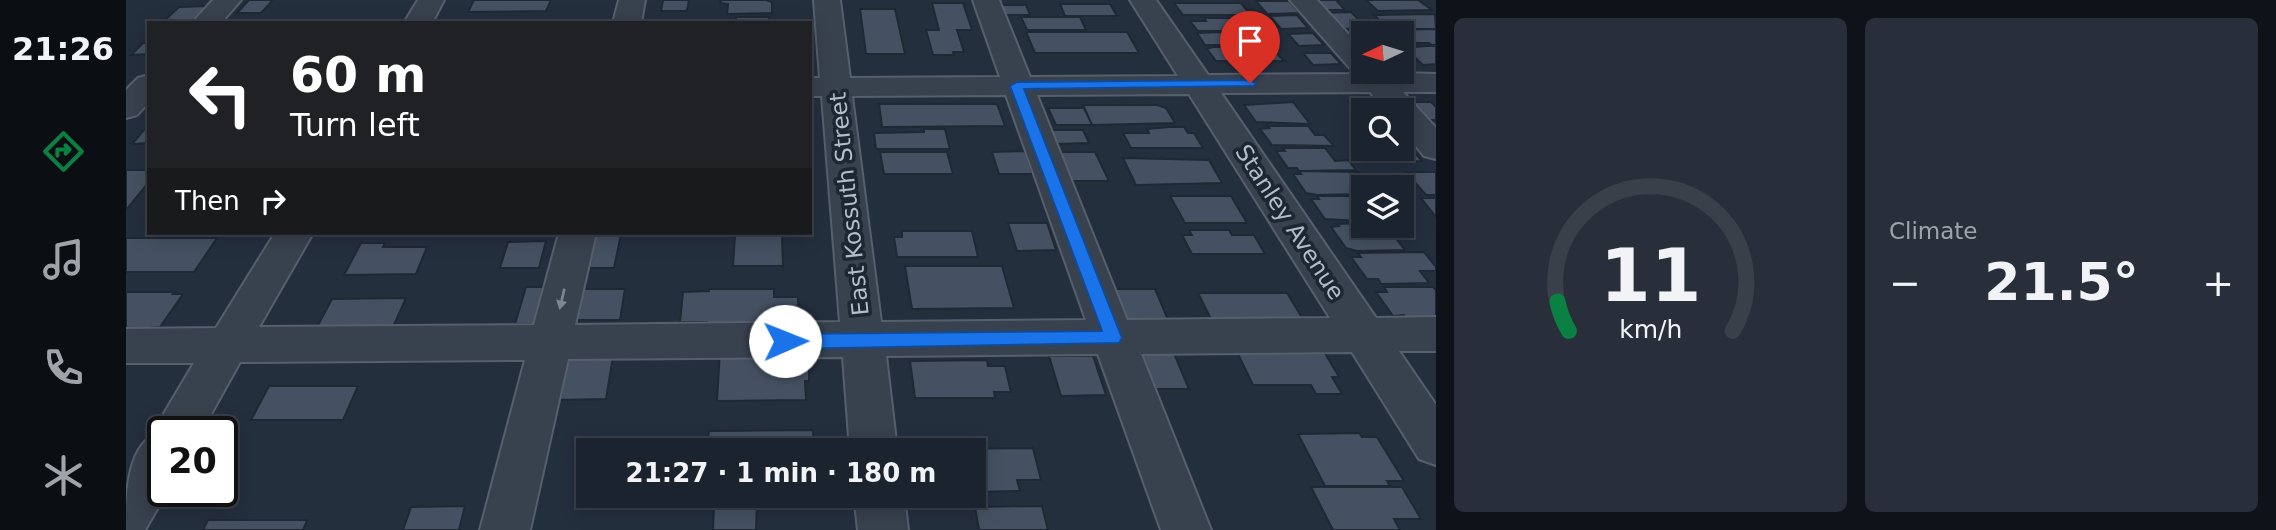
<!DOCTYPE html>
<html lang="en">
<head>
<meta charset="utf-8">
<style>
	body { margin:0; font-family:"DejaVu Sans",sans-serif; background:#282f3a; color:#f1f3f6; height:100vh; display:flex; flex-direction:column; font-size:26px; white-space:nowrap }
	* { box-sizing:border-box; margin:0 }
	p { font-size:23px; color:#a0a4aa }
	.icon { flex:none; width:38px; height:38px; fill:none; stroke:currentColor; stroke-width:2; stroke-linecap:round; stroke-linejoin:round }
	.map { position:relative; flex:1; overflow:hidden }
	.panel { display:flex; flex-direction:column; gap:18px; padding:18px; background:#0f1319; width:840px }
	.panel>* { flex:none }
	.top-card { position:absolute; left:21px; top:21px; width:665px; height:214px; border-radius:0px; box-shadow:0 4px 18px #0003,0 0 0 2px #39404a; background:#202124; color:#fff; overflow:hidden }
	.needle { width:46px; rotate:266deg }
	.buttons { position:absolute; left:1225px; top:21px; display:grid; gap:14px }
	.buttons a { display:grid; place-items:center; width:63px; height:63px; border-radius:0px; background:#1b232e; box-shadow:0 4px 18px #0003,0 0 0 2px #39404a; font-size:35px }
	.speed { position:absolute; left:21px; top:416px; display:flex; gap:14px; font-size:35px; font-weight:700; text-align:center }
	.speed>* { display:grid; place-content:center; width:91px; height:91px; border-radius:50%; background:#1b232e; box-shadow:0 4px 18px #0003,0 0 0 2px #39404a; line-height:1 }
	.speed .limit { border:4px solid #111; border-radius:10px; background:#fff; color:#111 }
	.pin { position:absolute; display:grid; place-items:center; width:60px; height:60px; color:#fff; margin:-72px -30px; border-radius:50% 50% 50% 0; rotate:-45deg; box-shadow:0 0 7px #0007 }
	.pin .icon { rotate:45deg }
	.me { position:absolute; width:77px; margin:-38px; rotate:89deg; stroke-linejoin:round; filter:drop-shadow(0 0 5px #0008) }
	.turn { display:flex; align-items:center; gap:24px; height:147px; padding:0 28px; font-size:32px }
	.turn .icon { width:91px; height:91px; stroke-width:2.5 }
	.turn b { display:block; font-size:49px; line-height:60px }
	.then { display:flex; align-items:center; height:66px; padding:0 28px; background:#0003; gap:14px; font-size:26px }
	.big { font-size:52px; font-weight:700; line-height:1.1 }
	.panel .card { flex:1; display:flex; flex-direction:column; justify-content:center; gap:10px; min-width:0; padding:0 24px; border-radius:10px; background:#282f3a }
	.panel .dial { align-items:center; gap:0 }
	.dial svg { height:182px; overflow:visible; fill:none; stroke:#39404a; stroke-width:7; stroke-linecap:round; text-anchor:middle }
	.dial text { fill:#f1f3f6; stroke:none }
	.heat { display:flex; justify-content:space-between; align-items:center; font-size:38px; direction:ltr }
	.panel .tiles { flex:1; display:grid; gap:18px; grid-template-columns:repeat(2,1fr) }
	.trip { position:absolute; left:450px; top:438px; width:410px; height:70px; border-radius:0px; background:#1b232e; box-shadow:0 4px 18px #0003,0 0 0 2px #39404a; font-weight:700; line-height:70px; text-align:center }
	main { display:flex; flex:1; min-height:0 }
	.menu { display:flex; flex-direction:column; width:126px; justify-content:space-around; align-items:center; background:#0b0e12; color:#a0a4aa }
	.menu .icon { width:49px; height:49px }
	.menu .current { color:#0b8043 }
	.menu b { font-size:32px; color:#f1f3f6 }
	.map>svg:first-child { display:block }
	.building { fill:#455162; stroke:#1f2835; stroke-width:2 }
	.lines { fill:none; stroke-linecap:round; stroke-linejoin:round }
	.minor-casing { stroke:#565f6c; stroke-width:4 }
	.minor { fill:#38414e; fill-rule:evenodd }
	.oneway { fill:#7c8592 }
	.route { fill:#1a73e8; stroke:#114b97; stroke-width:2 }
	.labels { text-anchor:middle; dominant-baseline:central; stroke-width:7; stroke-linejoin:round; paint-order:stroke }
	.street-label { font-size:23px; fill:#b4bcc9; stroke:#1d2633 }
</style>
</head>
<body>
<main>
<nav class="menu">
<b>21:26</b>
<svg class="icon current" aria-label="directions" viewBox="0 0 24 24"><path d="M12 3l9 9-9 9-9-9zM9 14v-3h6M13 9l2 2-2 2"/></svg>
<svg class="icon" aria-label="music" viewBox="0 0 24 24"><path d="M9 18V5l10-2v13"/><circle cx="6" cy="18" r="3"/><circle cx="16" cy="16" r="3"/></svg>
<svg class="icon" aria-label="phone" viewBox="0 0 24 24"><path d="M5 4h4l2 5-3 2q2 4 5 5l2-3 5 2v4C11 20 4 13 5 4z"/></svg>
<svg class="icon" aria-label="climate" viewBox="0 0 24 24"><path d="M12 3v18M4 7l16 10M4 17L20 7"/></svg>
</nav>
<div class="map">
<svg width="1310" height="530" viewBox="0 0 1310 530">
	<rect width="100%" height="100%" fill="#242f3e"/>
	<path class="building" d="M123,0H147L135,13H111Z
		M348,0H425L420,11L342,12Z
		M537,0H563L561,11H535Z
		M595,0H640L646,2V13L601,14L602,4L594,3Z
		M1185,0H1210L1219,10H1195Z
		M1240,0H1292L1306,10L1252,11Z
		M1130,1H1163L1174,13L1141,14Z
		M806,3H837L846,30H831L838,52H827L828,55H807L800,30H813Z
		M1048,3H1115L1125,15H1057Z
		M934,4H984L991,16H939Z
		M873,5H900L904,15H877Z
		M82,6L67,21L37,22L53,7Z
		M734,9H769L779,54H740Z
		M1225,12L1241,28L1213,29L1198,13Z
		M1309,14L1310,29H1263L1248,15Z
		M1171,15L1182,28L1155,29L1144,16Z
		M610,17H643V23H585H609Z
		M895,17H954L960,30H901Z
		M1078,18H1113L1124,31H1072L1064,21H1080Z
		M240,20L238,23H134L136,21Z
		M344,21H415L414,23H343Z
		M1310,29V45H1306L1303,43H1281L1276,38V33L1267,30Z
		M1125,31L1137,45H1079L1071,33Z
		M1214,31H1238L1241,33H1237V40L1223,41Z
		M900,32H1001L1013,53H909Z
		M1187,33L1198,45L1173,46L1162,34Z
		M17,43H23V54L5,55Z
		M1300,46H1310V64L1297,65L1279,48Z
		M1087,47H1145L1158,61H1090L1081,49Z
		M1177,53H1205L1215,64L1187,65Z
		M1167,102L1184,124L1130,122L1118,105Z
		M1275,102H1305L1310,107V120H1292Z
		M753,104H871L879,126L756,127Z
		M957,105H1031L1040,108L1049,123L966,125Z
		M922,108H958L966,125H930Z
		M23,124V143L6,144Z
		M1141,126H1182L1189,135H1198L1208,146L1146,145L1134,129L1143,128Z
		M1043,127H1058L1062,133H1068L1077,148H1005L997,133H1023L1021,129Z
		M798,129H819L824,149H750L748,133L798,132Z
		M925,130H957L963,143L931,144Z
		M1284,147L1296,161L1263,162L1252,149Z
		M1157,148H1199L1209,161L1222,160L1230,170L1173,171L1171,168H1162L1150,151H1159Z
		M899,151L907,174H873L866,152Z
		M754,152H821L827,174H758Z
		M933,152H969L983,181H945Z
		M997,158L1083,160L1096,183L1010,185Z
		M0,170H23V182L0,210Z
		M1173,171L1233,172L1245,187H1237L1236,194L1191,195L1180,193L1167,174H1175Z
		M1280,172H1310V195H1300Z
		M1044,196H1105L1121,223H1059Z
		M1191,196H1236L1237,221L1199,219L1185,199H1193Z
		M1295,198H1310V217Z
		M882,223H921L930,250L891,251Z
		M1237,223V226H1260L1279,250L1231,251L1220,248L1205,227L1213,226L1211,224Z
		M1063,230H1103L1106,235H1128L1139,254H1066L1056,235H1066Z
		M776,231H846L852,257H771L768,237H776Z
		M463,234H495L488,268H455Z
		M609,236H656L657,266H607Z
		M0,238H91L68,272H0Z
		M420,241L413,268H374L382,242Z
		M235,243H259L257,247H301L290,274L218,275Z
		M1298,252L1310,267V271H1294L1303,283L1255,284L1252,279H1241L1225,257H1235L1232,253Z
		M779,266H876L888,308L786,309Z
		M400,287H422L412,324H389Z
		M1258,287H1307L1310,290V320L1282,321L1278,315L1267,316L1250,292H1261Z
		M455,289H499L494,320H449Z
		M583,289H648V297H672L673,324L581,325V322H554L557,292L583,291Z
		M979,289H1029L1043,322H992Z
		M0,292H49L47,294H57L34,327L0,330Z
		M1072,293H1161L1178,321H1086Z
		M280,298L267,327H191L206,299Z
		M1109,348H1196L1213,377H1206L1216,394H1190L1185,385H1127Z
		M683,350V381H679L680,400L591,401L594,351Z
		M1047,351L1063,389H1018L1003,352Z
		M923,356H967L980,395L935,396Z
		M438,357H487L480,399L428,400Z
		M861,360L862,366H879L885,392H868L869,398H789L784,361Z
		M143,386H232L217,420H125Z
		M687,430L688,450H581L583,431Z
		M1233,433L1236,437H1251L1278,481H1261L1264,486H1199L1172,434Z
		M907,448L915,480H891L894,491L847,492V450L803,449Z
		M1185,487H1276L1295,519H1268L1274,530H1207Z
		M588,504H631L630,530H587Z
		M339,506L333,530H277L285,507Z
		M916,506L922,530H853L849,507Z
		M82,520H181L177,530H77Z"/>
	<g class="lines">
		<g class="minor-casing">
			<path id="minor" d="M87,0H115L95,23H66Z
				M292,0H318L306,23H278Z
				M493,0H519L515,23H487Z
				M688,0H714L724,78L874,77L847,0H873L904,77L1052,76L1004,0H1030L1082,75L1229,74L1164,0H1191L1237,50V72L1310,74V92H1277L1310,128V159L1298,156L1276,129V110H1259L1244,92L1095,93L1250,318L1310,317V351H1273L1310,405V465L1293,459L1226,352L1015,354L1085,530H1035L972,354L760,356L771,450H724L717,357L442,359L404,530H354L399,360L114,362L75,432H37V492H41L19,530H0C0,500 0,449 28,435L27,432L68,363H0V329L90,328L149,233H187L133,327L408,325L433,233H470L449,325L714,322L696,96H684V78H694ZM1063,94L1204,318L1001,320L911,95ZM880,95L960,320L755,322L726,96Z
				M23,75V102L11,115L0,118V90L12,78Z
				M728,495H778L782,530H732Z"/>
		</g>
		<use href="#minor" class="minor"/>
	</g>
	<defs><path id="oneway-solid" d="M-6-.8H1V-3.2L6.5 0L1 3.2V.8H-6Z" transform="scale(1.75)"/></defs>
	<use class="oneway" href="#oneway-solid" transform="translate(436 299) rotate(103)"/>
	<path class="route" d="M1124,80L1130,83L1128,86L898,89L996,338L993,343L659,349L653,346L650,341L653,336L659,334L976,331L884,86L891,82Z"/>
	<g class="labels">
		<g class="street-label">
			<text transform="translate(723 204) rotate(-96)">East Kossuth Street</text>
			<text transform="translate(1164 222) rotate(57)">Stanley Avenue</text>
		</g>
	</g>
</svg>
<div class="buttons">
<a><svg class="needle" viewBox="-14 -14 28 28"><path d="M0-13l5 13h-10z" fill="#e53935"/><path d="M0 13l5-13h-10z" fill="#a0a4aa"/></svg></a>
<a><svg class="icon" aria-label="search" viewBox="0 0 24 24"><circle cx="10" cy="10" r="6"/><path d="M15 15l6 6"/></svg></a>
<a><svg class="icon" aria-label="layers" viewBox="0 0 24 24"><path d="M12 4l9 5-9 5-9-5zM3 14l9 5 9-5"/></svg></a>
</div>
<div class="speed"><div class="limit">20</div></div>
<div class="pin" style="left:1124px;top:83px;background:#d93025"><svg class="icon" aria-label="arrive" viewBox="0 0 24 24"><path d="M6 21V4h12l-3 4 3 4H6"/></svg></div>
<svg class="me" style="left:659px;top:341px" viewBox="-20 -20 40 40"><circle r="19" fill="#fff"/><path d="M0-13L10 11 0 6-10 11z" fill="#1a73e8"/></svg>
<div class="trip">21:27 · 1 min · 180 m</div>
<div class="top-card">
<div class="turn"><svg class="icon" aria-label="left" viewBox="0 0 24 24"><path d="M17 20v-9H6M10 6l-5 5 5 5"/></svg><div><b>60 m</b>Turn left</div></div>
<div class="then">Then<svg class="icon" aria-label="right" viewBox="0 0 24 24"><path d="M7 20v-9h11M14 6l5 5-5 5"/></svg></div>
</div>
</div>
<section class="panel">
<div class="tiles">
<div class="card dial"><svg viewBox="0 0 100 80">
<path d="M14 69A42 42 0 1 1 86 69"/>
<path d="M14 69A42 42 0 0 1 9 56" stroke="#0b8043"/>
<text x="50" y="56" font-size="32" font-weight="700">11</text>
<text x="50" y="72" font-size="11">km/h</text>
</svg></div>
<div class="card"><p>Climate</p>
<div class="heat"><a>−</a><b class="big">21.5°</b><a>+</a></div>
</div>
</div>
</section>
</main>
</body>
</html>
